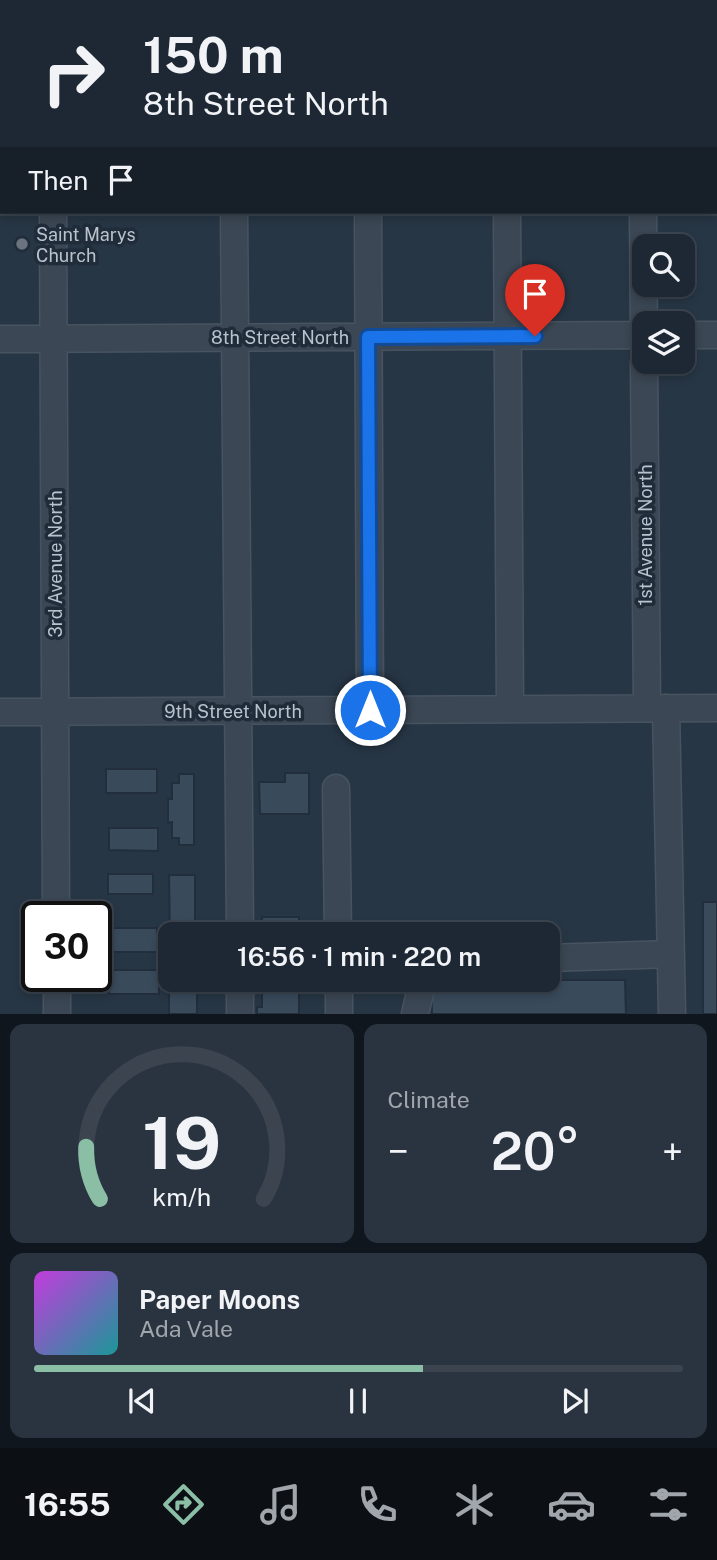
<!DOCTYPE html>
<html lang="en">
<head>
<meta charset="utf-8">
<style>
	body { margin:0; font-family:"Public Sans",sans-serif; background:#2a3440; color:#f1f3f6; height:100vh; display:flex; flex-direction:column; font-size:26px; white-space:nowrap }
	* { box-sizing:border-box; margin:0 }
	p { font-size:23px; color:#a0a6ac }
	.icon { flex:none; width:38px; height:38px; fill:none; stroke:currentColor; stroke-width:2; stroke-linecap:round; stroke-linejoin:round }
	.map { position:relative; height:1014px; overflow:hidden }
	.side { display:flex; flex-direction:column; gap:10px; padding:10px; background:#10161d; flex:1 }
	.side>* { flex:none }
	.top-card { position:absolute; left:0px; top:0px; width:718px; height:214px; box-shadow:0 4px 10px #0003,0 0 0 2px #3b444f; background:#1d2834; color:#f1f3f6; overflow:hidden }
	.controls { position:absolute; left:632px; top:234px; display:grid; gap:14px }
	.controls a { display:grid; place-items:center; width:63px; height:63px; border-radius:14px; background:#1d2834; box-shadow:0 4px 10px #0003,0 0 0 2px #3b444f; font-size:35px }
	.speed { position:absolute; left:21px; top:901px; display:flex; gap:14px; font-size:35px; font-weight:700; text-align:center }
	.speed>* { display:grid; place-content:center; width:91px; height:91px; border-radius:50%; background:#1d2834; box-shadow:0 4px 10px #0003,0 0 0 2px #3b444f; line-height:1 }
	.speed .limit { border:4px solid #111; border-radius:10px; background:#fff; color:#111 }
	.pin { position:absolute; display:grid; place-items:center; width:60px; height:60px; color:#fff; margin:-72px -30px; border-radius:50% 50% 50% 0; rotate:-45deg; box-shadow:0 0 7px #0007 }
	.pin .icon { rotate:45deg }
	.me { position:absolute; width:77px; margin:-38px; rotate:0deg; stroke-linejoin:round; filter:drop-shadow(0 0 5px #0008) }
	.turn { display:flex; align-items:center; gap:24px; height:147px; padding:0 28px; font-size:32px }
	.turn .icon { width:91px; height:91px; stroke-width:2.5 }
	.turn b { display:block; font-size:49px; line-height:60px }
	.then { display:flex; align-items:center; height:66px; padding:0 28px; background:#0003; gap:14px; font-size:26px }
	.big { font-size:52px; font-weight:600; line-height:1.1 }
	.side .widget { flex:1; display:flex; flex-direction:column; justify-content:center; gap:10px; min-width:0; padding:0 24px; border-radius:14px; background:#2a3440 }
	.side .dial { align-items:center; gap:0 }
	.dial svg { height:182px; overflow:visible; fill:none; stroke:#3b444f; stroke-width:7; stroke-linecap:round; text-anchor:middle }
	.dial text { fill:#f1f3f6; stroke:none }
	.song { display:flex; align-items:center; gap:21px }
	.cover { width:84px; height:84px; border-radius:10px; background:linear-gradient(135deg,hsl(290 70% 55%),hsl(180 70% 35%)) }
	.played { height:7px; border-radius:4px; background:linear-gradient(90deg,#8abfa5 60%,#3b444f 60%) }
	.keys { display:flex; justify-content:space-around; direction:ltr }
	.heat { display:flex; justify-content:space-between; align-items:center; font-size:38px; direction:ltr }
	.side .tiles { flex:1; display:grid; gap:10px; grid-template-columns:1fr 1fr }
	.widget:last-child { grid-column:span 2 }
	.trip { position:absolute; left:158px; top:922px; width:402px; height:70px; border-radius:14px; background:#1d2834; box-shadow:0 4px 10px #0003,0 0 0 2px #3b444f; font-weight:600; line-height:70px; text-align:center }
	.menu { display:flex; height:112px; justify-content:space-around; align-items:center; background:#0c1015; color:#a0a6ac }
	.menu .icon { width:49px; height:49px }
	.menu .active { color:#8abfa5 }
	.menu b { font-size:32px; color:#f1f3f6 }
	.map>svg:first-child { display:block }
	.building { fill:#394a5b; stroke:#222e3c; stroke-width:2 }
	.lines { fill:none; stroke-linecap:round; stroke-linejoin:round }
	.minor-casing { stroke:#485360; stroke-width:29 }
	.minor { stroke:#3b4754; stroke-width:26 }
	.route-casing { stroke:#114b97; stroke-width:18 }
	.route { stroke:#1a73e8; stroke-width:12 }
	.worship-dot { fill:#6b7280; stroke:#202c3a; stroke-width:2.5 }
	.labels { text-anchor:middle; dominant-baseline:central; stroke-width:7; stroke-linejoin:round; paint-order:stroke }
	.poi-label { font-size:18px; fill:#b9c2cd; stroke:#202c3a; text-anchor:start }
	.street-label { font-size:18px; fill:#b9c2cd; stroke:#202c3a }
</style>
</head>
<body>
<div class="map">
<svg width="717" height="1014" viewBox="0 0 717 1014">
	<rect width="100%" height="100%" fill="#273645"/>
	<path class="building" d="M106,769H157V793H106Z
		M285,773H309V814H260L259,782H285Z
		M179,774H194V845H179V838H172V822L168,823V799H172V783H179Z
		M109,828H158V851L109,850Z
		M108,874H153V894H108Z
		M169,875H195V934H170V946Z
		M703,902H717V1014H703Z
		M262,917H299V934H262Z
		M108,928H157V952H108Z
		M109,970H159V994H109Z
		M169,977L170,980H197V1014H169Z
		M262,980H299V1014H257V1007H262Z
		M431,980H625L626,1014H432Z"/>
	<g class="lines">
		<g class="minor-casing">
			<path id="minor" d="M52,0V2
				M233,0V2
				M367,0V2
				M506,0V2
				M642,0V2
				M53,212L56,917
				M234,212L240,934
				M368,212L370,710
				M507,212L510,709
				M643,212L644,334
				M682,335H717
				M0,339L644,335
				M644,362L647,708
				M666,708L672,1014
				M0,712L717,708
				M336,788L338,934
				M548,958L671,954
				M57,976V1014
				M240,980V1014
				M339,980V1014
				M415,1014L423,980"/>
		</g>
		<use href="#minor" class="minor"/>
	</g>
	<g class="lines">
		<g class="route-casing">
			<path id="route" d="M370,710L368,337L535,336"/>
		</g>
		<use href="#route" class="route"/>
	</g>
	<circle class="worship-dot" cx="22" cy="244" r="7"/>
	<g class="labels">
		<g class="poi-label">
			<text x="36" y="234">Saint Marys<tspan x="36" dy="21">Church</tspan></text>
		</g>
		<g class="street-label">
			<text x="280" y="337">8th Street North</text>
			<text transform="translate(645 535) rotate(-90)">1st Avenue North</text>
			<text transform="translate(55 564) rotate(-90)">3rd Avenue North</text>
			<text x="233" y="711">9th Street North</text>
		</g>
	</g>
</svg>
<div class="controls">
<a><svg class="icon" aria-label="search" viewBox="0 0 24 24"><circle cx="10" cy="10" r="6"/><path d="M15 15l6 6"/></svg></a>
<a><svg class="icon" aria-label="layers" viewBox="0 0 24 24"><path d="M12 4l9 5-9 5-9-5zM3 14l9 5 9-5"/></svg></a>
</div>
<div class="speed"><div class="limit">30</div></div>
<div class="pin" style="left:535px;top:336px;background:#d93025"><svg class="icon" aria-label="arrive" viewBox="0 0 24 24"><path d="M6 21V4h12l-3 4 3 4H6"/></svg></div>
<svg class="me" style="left:370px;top:710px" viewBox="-20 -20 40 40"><circle r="17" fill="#1a73e8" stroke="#fff" stroke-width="3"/><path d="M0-11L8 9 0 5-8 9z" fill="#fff"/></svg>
<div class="trip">16:56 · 1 min · 220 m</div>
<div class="top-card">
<div class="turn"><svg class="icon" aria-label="right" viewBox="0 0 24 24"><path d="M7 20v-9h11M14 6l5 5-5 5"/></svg><div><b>150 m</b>8th Street North</div></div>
<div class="then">Then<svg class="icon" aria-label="arrive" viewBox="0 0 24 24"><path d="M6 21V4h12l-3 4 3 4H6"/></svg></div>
</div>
</div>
<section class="side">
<div class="tiles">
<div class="widget dial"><svg viewBox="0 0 100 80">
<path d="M14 69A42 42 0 1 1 86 69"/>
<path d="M14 69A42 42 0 0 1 8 46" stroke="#8abfa5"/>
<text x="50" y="56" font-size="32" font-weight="700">19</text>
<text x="50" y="72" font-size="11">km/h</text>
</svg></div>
<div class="widget"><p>Climate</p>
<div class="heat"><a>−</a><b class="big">20°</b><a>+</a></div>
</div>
<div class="widget">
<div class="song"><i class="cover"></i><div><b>Paper Moons</b><p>Ada Vale</p></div></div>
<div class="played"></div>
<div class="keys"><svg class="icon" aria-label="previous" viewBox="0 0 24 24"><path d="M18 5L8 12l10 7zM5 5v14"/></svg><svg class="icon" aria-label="pause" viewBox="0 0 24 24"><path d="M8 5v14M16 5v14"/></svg><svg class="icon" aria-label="next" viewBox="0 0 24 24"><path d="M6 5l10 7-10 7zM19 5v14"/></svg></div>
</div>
</div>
</section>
<nav class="menu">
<b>16:55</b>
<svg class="icon active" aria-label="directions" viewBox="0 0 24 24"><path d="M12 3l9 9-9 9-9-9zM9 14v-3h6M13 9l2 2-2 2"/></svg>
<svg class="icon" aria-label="music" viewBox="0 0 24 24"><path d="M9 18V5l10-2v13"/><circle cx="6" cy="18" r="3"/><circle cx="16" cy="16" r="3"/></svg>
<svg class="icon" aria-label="phone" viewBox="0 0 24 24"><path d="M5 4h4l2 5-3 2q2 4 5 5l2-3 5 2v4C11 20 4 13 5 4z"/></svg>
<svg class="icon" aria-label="climate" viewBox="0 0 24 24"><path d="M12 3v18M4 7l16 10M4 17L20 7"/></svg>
<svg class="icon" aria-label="car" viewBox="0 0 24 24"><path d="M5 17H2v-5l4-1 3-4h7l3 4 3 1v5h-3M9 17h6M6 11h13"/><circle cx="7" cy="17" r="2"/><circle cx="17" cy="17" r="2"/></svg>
<svg class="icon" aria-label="filters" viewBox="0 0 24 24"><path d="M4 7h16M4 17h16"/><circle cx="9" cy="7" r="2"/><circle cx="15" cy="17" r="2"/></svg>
</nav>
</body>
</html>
